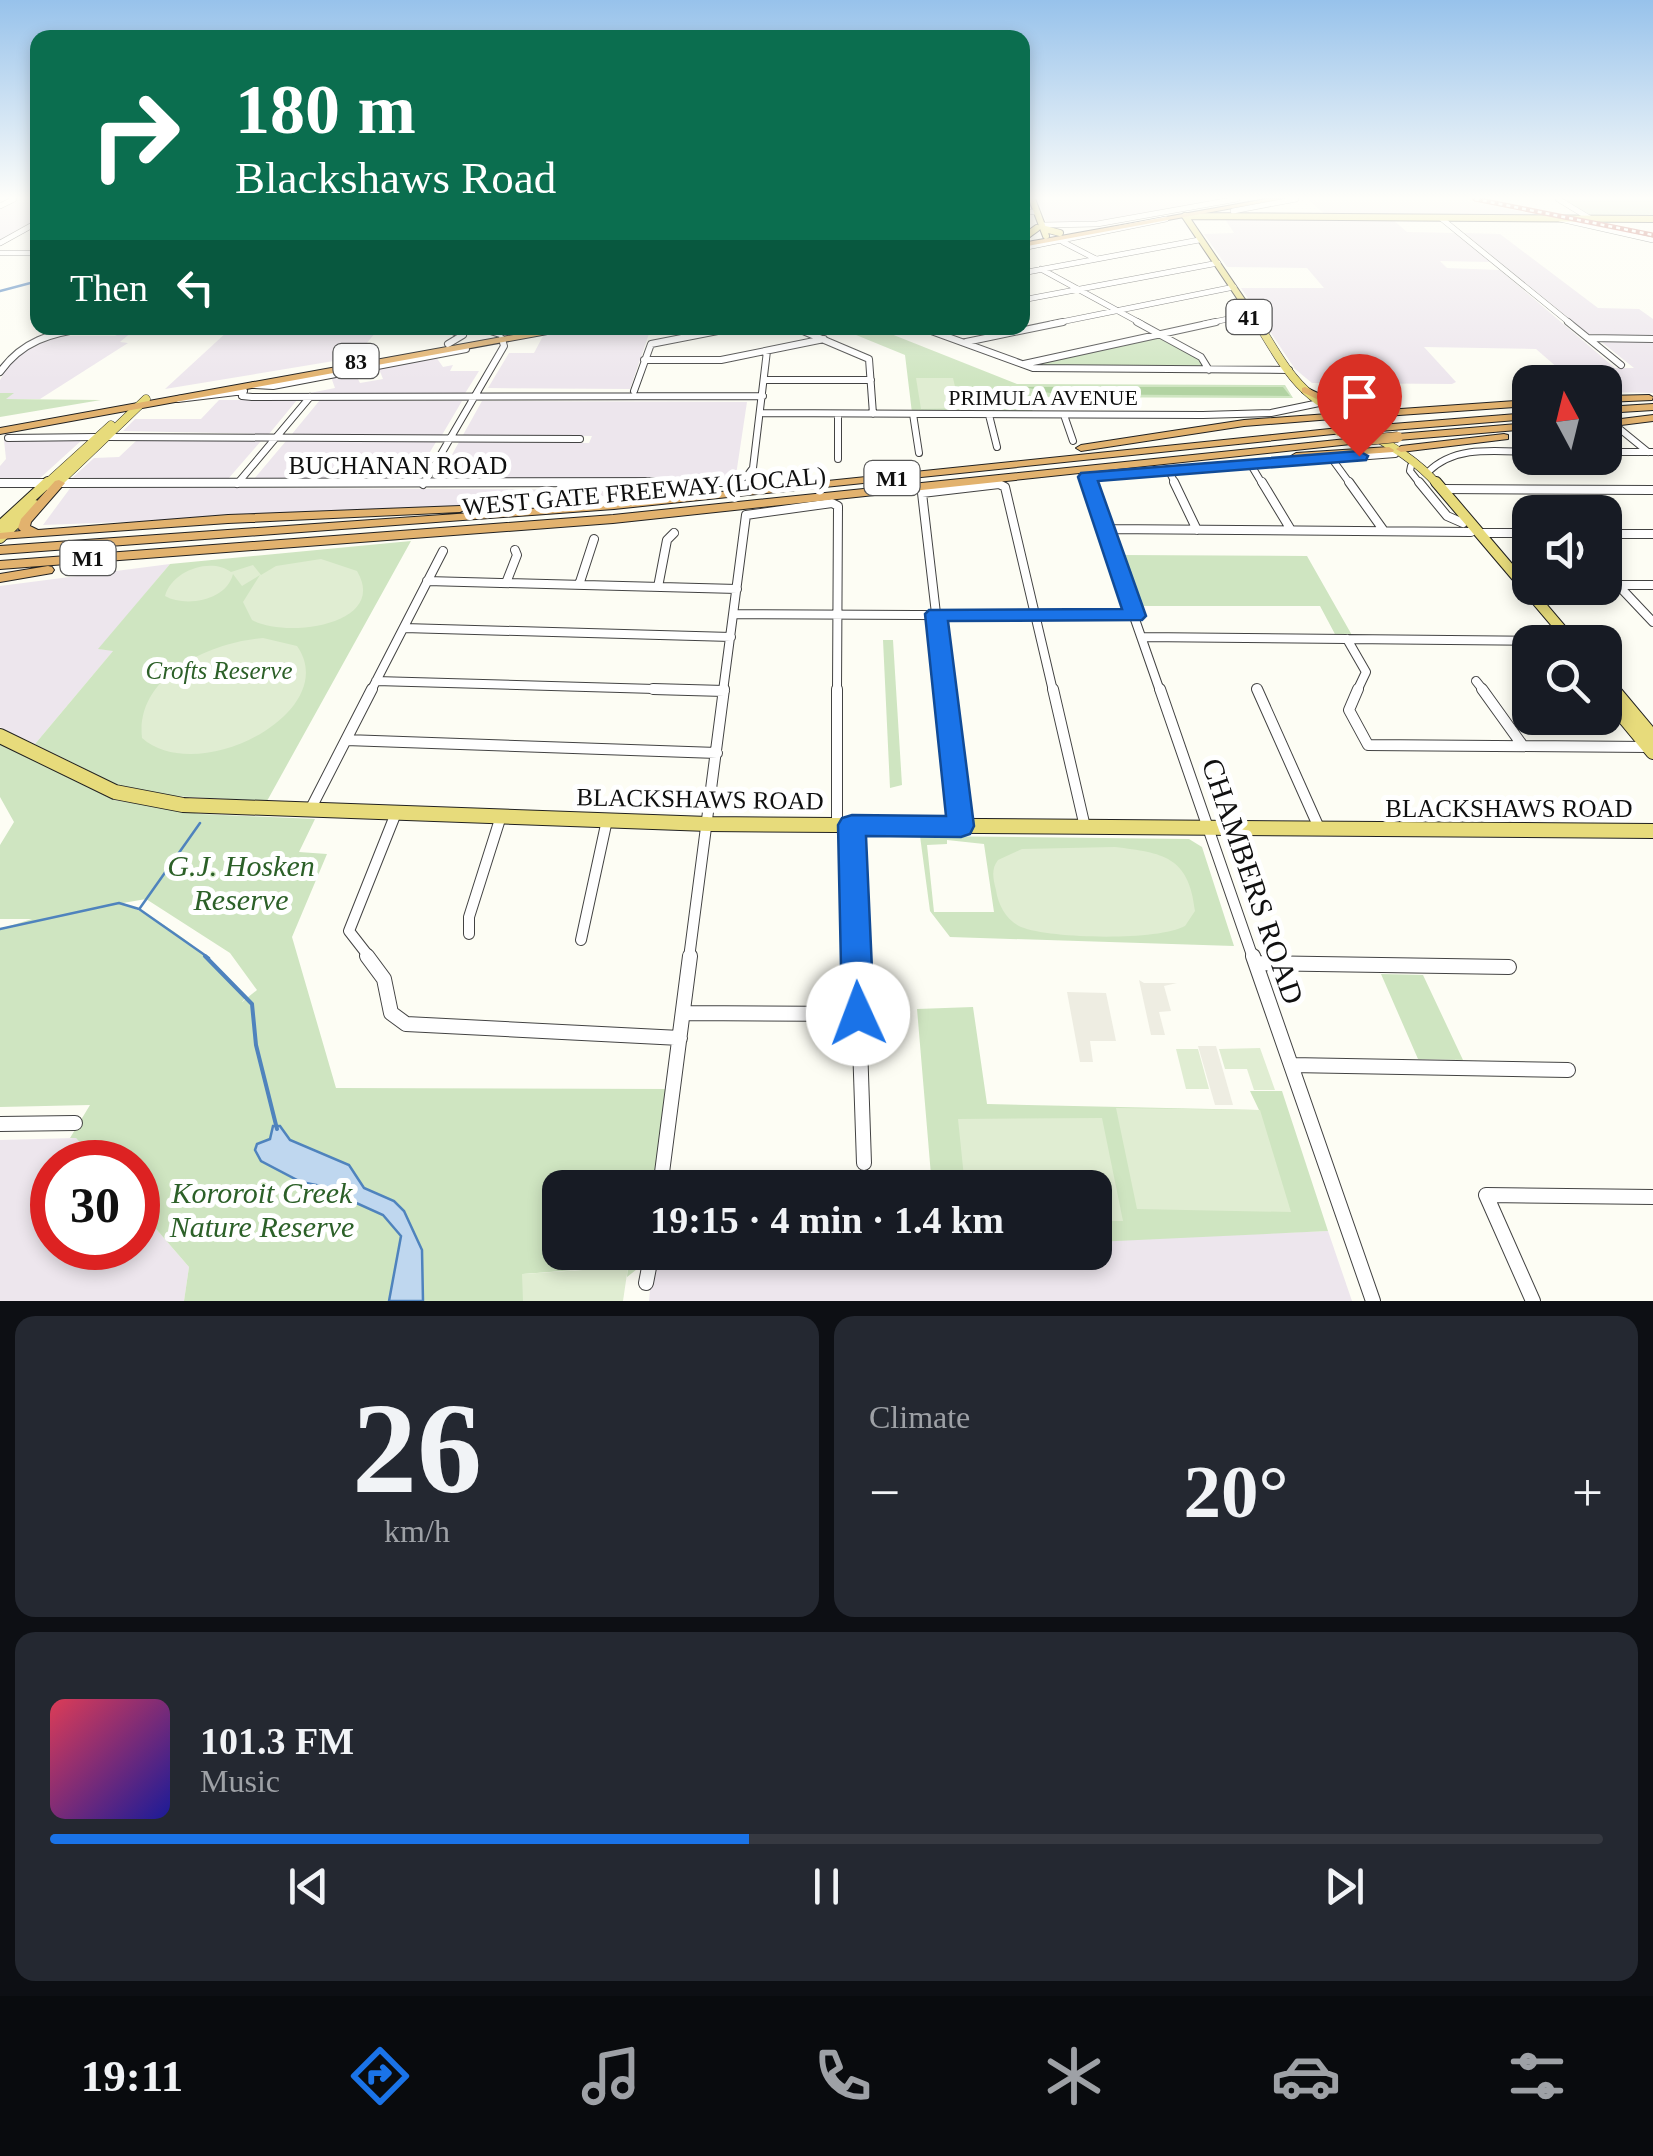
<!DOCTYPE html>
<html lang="en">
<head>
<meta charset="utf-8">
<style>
	body { margin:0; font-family:Georgia,serif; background:#242831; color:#f1f3f6; height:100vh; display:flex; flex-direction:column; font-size:38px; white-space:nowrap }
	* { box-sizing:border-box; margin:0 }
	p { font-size:32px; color:#9ea1a6 }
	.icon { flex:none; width:55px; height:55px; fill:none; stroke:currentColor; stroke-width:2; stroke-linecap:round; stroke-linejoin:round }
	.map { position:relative; height:1301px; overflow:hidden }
	.sheet { display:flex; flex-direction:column; gap:15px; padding:15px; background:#0d0f14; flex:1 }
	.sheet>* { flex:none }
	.hud { position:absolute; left:30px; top:30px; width:1000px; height:305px; border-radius:20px; box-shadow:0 5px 15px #0003; background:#0b6e4f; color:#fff; overflow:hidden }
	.needle { width:65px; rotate:353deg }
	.tools { position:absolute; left:1512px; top:365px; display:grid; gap:20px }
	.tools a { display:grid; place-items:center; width:110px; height:110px; border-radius:20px; background:#171b24; box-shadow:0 5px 15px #0003; font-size:50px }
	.speed { position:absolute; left:30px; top:1140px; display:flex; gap:20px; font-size:50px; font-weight:700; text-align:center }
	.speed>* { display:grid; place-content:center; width:130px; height:130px; border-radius:50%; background:#171b24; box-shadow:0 5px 15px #0003; line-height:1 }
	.speed .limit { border:15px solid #d22; background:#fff; color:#111 }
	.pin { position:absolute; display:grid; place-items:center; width:85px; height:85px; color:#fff; margin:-102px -42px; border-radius:50% 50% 50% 0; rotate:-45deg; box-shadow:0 0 10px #0007 }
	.pin .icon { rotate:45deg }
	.me { position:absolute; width:110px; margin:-55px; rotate:358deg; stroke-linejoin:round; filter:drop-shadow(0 0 8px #0008) }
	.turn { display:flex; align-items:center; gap:35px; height:210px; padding:0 40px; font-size:45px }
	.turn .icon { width:130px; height:130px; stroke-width:2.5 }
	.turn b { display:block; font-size:70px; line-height:85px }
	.then { display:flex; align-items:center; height:95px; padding:0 40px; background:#0003; gap:20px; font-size:38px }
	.big { font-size:75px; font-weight:700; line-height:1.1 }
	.sheet .widget { flex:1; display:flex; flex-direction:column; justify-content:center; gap:15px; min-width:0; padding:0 35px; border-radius:20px; background:#242831 }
	.sheet .dial { align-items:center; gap:0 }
	.dial b { font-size:130px; line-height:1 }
	.song { display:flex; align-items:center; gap:30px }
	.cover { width:120px; height:120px; border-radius:15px; background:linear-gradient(135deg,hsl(350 70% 55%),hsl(240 70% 35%)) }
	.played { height:10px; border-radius:5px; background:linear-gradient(90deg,#1a73e8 45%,#363941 45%) }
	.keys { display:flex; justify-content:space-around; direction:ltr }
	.heat { display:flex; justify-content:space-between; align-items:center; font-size:55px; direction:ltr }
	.sheet .tiles { flex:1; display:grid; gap:15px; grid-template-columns:1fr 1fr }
	.widget:last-child { grid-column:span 2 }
	.trip { position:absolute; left:542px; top:1170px; width:570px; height:100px; border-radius:20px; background:#171b24; box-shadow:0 5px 15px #0003; font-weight:700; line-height:100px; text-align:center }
	.menu { display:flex; height:160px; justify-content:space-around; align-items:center; background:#090b0e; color:#9ea1a6 }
	.menu .icon { width:70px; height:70px }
	.menu .active { color:#1a73e8 }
	.menu b { font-size:45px; color:#f1f3f6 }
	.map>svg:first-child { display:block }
	.industrial { fill:#ede6ed }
	.green { fill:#cfe5c1; fill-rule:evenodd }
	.forest { fill:#b2d3a2 }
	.cemetery { fill:#d3dec6 }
	.pitch { fill:#e0edd2 }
	.plaza { fill:#eeede2 }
	.water { fill:#bfd7ef; stroke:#4f83bd; stroke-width:2.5 }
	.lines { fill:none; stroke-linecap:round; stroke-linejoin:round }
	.stream-far1 { stroke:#4f83bd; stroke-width:2.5 }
	.stream { stroke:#4f83bd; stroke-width:4 }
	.minor-far4-casing { stroke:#434343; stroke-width:6 }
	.minor-far3-casing { stroke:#434343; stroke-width:8 }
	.minor-far2-casing { stroke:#434343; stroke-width:10 }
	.minor-far1-casing { stroke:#434343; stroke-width:12 }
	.minor-casing { stroke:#434343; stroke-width:16 }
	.major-far3-casing { stroke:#212121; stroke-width:8 }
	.major-far2-casing { stroke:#212121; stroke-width:9 }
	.major-far1-casing { stroke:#212121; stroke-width:12 }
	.major-casing { stroke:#212121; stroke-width:16 }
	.highway-casing { stroke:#212121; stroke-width:2 }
	.minor-far4 { stroke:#fff; stroke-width:5 }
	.minor-far3 { stroke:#fff; stroke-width:6 }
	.minor-far2 { stroke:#fff; stroke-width:8 }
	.minor-far1 { stroke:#fff; stroke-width:10 }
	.minor { stroke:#fff; stroke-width:14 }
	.major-far3 { stroke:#e7db7b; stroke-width:6 }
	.major-far2 { stroke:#e7db7b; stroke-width:8 }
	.major-far1 { stroke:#e7db7b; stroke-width:10 }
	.major { stroke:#e7db7b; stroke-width:14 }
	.highway { fill:#e2b26e; fill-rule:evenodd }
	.rail-casing { stroke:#af4339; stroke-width:5 }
	.rail { stroke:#fff; stroke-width:2.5; stroke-dasharray:4; stroke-linecap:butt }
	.highway-bridge-casing { stroke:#212121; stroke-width:11; stroke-linecap:butt }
	.highway-bridge { stroke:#e2b26e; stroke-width:10 }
	.route { fill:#1a73e8; stroke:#114b97; stroke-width:2.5 }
	.labels { text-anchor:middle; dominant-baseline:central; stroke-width:10; stroke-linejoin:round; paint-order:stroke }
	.shield { fill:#fff; stroke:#585858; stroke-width:2.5 }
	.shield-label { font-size:22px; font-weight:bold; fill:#101010 }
	.far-street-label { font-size:22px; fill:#101010; stroke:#fff }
	.street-label { font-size:25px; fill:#101010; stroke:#fff }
	.park-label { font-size:25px; font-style:italic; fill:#2c6028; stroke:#fff }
	.near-park-label { font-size:30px; font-style:italic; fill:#2c6028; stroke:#fff }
	.near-street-label { font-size:30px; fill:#101010; stroke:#fff }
</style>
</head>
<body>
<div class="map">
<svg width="1653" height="1301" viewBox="0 0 1653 1301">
	<rect width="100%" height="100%" fill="#fdfdf4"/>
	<path class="industrial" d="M18,199H37V219L0,240V208Z
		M1038,199H1229L1095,223L1046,222Z
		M1308,199H1459L1548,217H1328Z
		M1225,219L1393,220L1407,232L1455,233L1490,262L1440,261L1447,268L1500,270L1615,368H1634L1599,340L1653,341V393L1605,392V382H1574L1536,349L1424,347L1456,382L1452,384L1312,383L1295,369L1241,288H1324L1307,268L1227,267L1204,234L1234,233Z
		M1464,233L1500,234L1598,308L1639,309L1653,319V337L1588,334Z
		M594,328H651L630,389L488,388L509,353H534L543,336Z
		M124,331H133L120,342L128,343L40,399H3L12,393H0V380L13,357L24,350L53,336H115Z
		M228,331L376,332L366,344L370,355L165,389Z
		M436,357L443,367L453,365L450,371H479L464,395L305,394L335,388L331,377L355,373L360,383L383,379L379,369Z
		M219,400H297L269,434L123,431L135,419H201Z
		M320,400L376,401H462L442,435L292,434Z
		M482,401L747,402L736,475L713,482L438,480L459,442L589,443L592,436L463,435Z
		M4,440H82L39,479H0V466L6,459Z
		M137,440L159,441H261L228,479L72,478L94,458L119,457Z
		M286,441L436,442L413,480L254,479Z
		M71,487L686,490L386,512L43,525Z
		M170,564L99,649L114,650L35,744L0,727V586Z
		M76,1138L98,1162H52V1248H138V1208L189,1267L184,1301H0V1140Z
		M1328,1231L1352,1301H649L652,1267L907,1253L1095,1252V1240Z"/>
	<path class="green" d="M839,328H876L1017,384L1285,385L1293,398L1029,397L1033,413H912L905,355Z
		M1161,336L1199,357L1208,368L1034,365Z
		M0,393H14L6,399L101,400L0,417Z
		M411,541L267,801L135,794L35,744L113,651L98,649L170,564Z
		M1121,555L1307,556L1353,637L1336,636L1320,606H1138Z
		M883,640H893L902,785L890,788Z
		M0,744L114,800L201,814L315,819L299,852L327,854L292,937L336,1088L669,1089L656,1187L560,1188V1252L648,1253L646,1262L627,1277L628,1266L523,1274V1301H184L189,1267L138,1208V1162H97L76,1138H70L90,1105L0,1107V929L32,919H0V845L14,822L0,797ZM146,899L230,953L257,990L242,1002L246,997C214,959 169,923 123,903Z
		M920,836L1189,839L1202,847L1234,946L950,937L930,911ZM947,840L984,844L994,912H934L927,845L947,844Z
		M1381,974L1423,975L1463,1060L1418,1059Z
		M973,1007L987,1104L1259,1110L1250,1091H1282L1328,1231L1095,1242V1188L932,1187L917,1009Z"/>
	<path class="forest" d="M1025,387H1283L1290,396L1054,394Z"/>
	<path class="cemetery" d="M1563,199H1653V218L1594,217Z"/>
	<path class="pitch" d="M916,378H953L960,408L921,409Z
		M321,559L357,571C389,625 286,639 252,620L243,602L260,575L242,586L233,574C227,600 186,608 165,596C172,571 210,557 231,572L253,565L261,575L276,566Z
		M263,638L297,646C343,711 199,788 142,738C135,676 210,642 263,638Z
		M1115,847C1163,853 1189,856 1195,911L1185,926C1158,941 1051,939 1021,927C1007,921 998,905 996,890C993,878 991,869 998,860L1022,849Z
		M1260,1048L1275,1090H1254L1247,1069H1225L1219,1049Z
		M1176,1049H1198L1209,1089H1186Z
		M1116,1108L1260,1110L1291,1212L1137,1209Z
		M1102,1118L1123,1221H1095V1188L965,1187L958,1119Z
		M628,1267L623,1301H523L522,1274Z"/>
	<path class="plaza" d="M1139,980L1144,983H1177L1164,986L1171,1011L1159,1012L1165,1035H1151Z
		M1067,992L1106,993L1116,1041H1090L1093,1062H1080Z
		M1198,1046H1216L1233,1105H1215Z"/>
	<path class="water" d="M273,1126H280L290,1140L349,1165L364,1188L394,1201L404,1211L422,1250L423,1301H389L401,1236L383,1215L354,1202L346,1191L301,1182L261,1161L255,1150L257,1144L270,1139Z"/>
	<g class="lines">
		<path class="stream-far1" d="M0,291L38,281
			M140,908L200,823
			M0,929L119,903L139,909L209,958"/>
		<path class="stream" d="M205,956L252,1004L256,1045L277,1129"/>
		<g class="minor-far4-casing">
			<path id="minor-far4" d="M1558,199L1591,219
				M0,206L14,199
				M1233,211L1296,199
				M1022,212H1037
				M1442,219L1571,324
				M1560,219L1653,240
				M1044,225L1097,224L1237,199
				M1063,242L1096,259
				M0,243L38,222
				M1022,248L1166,219
				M0,253H38
				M1041,269L1142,324
				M1022,273L1199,240
				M1022,300L1218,263
				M1051,324L1234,287
				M1204,324L1252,314"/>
		</g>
		<g class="minor-far3-casing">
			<path id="minor-far3" d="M1137,322L1201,357L1209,370
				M1568,322L1621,365
				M124,328L484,329L500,334
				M796,328L869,359L873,414
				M923,328L1033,368L1289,370
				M1588,338L1653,339
				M966,342L1063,322
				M448,344L463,335L453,331
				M644,360H721L824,339
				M1024,364L1216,322
				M0,372C22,341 51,333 87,328
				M766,380H871
				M254,385L273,386L466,349
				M244,391L242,396L252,397L763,396
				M634,391L651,344L733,328
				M178,399L244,391
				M760,413L1203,415L1271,413L1324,402
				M838,414V459
				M913,414L919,453
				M989,415L997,447
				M1064,415L1073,441
				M1621,430L1648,452
				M108,437L580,439
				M8,438L96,437
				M1605,452H1653
				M1332,459L1351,485
				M1251,465L1263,485
				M1411,466L1410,471L1421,485
				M1169,471L1176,485
				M1428,472C1455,445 1495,451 1530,452
				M0,483H46
				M59,483H728L747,476L753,468L767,351
				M237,484L310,397
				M423,485L504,346L502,339
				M993,485H1000
				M1088,485L1086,478L1395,454"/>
		</g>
		<g class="minor-far2-casing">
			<path id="minor-far2" d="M1087,482L1160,691
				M1174,482L1197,530
				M1262,482L1291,530
				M1349,482L1384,531
				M1419,482L1447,516L1463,523
				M0,483H46
				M59,483L730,482
				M1443,489L1653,490
				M1104,529L1471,532
				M1480,533H1530
				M1605,534H1653
				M427,581L737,589
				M506,583L517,555L515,550
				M579,585L594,539
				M1605,585H1653
				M1618,585L1653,622
				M658,587L667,540L674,533
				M734,614L1135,616
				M404,628L731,637
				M1142,637L1552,641L1560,640L1559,627
				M1347,639L1366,672L1357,691
				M376,681L724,691
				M1476,681L1484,691
				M371,691L443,551
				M723,691L746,515L832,503L838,506L837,691
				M945,691L922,493L999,484L1005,487L1053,691"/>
		</g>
		<g class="minor-far1-casing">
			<path id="minor-far1" d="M653,689L724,691
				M945,689L961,826
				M1053,689L1085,827
				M1160,689L1253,958
				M1257,689L1320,830
				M1358,689L1349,710L1368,745L1648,747
				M1482,689L1523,746
				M346,740L717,753
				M310,810L372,689
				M837,825V689
				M852,825L857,958
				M469,934V917L501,816
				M581,940L607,820
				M370,958L349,931L396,813
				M689,958L724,689"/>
		</g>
		<g class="minor-casing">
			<path id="minor" d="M367,956L384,979L391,1013L406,1024L680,1038
				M857,956L864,1163
				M1253,956L1373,1301
				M1256,963L1509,967
				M683,1013L858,1014
				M1291,1065L1568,1070
				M0,1124L75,1123
				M660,1188L690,956
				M646,1283L652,1252
				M1533,1301L1486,1195L1653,1197"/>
		</g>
		<g class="major-far3-casing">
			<path id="major-far3" d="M1032,199L1046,236
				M1185,216L1258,324
				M1185,216L1653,219
				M1045,229L1060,233
				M1022,239L1037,228"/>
		</g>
		<g class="major-far2-casing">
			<path id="major-far2" d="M1257,322C1273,347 1288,377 1312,396C1353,430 1403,444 1438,485
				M45,485L111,425
				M56,485L146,399"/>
		</g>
		<g class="major-far1-casing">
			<path id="major-far1" d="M1436,482L1572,642
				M52,489L59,482
				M0,526L48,482
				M0,538L35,505
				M1605,681L1614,691"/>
		</g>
		<g class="major-casing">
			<path id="major" d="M1612,689L1653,738
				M1605,694L1653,752
				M0,736L115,792L183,805L708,824L1653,831"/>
		</g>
		<g class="highway-casing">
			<path id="highway" d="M1266,199H1281L1022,247V243Z
				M552,328H568L564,331L0,434V428Z
				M1305,387L1358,412L1530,400V406L1341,419L1337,418V414L1346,413L1302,392V388Z
				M1649,395L1653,397L1652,400L1605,402V396Z
				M1653,404V410L1605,413V407Z
				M1530,413V419L1380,431L1375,428L1380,425Z
				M1328,414L1332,415V419L1244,426L1081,451L1076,448L1081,445L1244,420Z
				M1653,415V421L1605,427V421Z
				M1530,423V429L1398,440L1393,437L1398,434Z
				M1339,428L1343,429V433L614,509L0,554V546L614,503Z
				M1504,434L1508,435V439L1401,452L1396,449L1401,446Z
				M1356,438L1360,439V443L613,523L0,569V561L613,515Z
				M1389,447L1394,450L1393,452L1296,459L1291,456L1296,453Z
				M59,480L65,483L31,522L30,526L38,530L228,515L460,506L466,509L460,512L228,523L0,539V533L21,531L18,528L21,519L55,481Z
				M48,566L52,567L54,570L52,573L0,582V574Z"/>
		</g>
		<use href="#minor-far4" class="minor-far4"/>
		<use href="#minor-far3" class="minor-far3"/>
		<use href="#minor-far2" class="minor-far2"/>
		<use href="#minor-far1" class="minor-far1"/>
		<use href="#minor" class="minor"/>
		<use href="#major-far3" class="major-far3"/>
		<use href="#major-far2" class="major-far2"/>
		<use href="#major-far1" class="major-far1"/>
		<use href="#major" class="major"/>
		<use href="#highway" class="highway"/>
		<g class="rail-casing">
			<path id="rail" d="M1475,199L1653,235"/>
		</g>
		<use href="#rail" class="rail"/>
		<g class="highway-bridge-casing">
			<path id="highway-bridge" d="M1339,431L1380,428
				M1356,441L1398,437"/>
		</g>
		<use href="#highway-bridge" class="highway-bridge"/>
	</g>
	<linearGradient id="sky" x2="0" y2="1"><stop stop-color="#97c2eb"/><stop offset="0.52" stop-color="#fefefa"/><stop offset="1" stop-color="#fefefa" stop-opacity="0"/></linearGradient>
	<rect width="1653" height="381" fill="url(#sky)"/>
	<path class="route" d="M1359,451L1368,456L1366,460L1098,481L1146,616L1142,620L948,621L974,826L970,834L961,837L866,836L874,1014L869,1024L858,1029L847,1024L842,1014L838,825L842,818L852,815L946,816L925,614L929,610L1122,609L1078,477L1081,473Z"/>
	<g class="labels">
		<g class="shield">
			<rect x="1226.5" y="300" width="45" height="34" rx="8"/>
			<rect x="333.5" y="344" width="45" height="34" rx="8"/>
			<rect x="864.5" y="461" width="55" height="34" rx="8"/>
			<rect x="60.5" y="541" width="55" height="34" rx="8"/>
		</g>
		<g class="shield-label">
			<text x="1249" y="317">41</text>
			<text x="356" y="361">83</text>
			<text x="892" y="478">M1</text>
			<text x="88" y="558">M1</text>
		</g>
		<g class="far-street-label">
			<text x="1043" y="397">PRIMULA AVENUE</text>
		</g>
		<g class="street-label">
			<text x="398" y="465">BUCHANAN ROAD</text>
			<text transform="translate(644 491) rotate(-5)">WEST GATE FREEWAY (LOCAL)</text>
			<text transform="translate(700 799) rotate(1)">BLACKSHAWS ROAD</text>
			<text x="1509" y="808">BLACKSHAWS ROAD</text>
		</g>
		<g class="park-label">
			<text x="219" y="670">Crofts Reserve</text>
		</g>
		<g class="near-park-label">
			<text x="241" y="865">G.J. Hosken<tspan x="241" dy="34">Reserve</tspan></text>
			<text x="262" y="1192">Kororoit Creek<tspan x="262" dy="34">Nature Reserve</tspan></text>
		</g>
		<g class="near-street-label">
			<text transform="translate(1253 881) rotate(71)">CHAMBERS ROAD</text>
		</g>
	</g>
</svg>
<div class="tools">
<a><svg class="needle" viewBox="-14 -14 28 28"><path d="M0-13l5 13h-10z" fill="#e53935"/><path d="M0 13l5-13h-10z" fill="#9ea1a6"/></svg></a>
<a><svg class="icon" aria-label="sound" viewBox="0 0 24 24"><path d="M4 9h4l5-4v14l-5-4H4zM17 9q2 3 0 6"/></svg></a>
<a><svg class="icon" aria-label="search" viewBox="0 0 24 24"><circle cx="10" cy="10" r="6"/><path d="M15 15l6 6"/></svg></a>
</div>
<div class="speed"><div class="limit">30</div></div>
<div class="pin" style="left:1359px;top:456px;background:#d93025"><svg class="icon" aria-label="arrive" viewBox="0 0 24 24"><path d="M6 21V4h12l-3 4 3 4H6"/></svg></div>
<svg class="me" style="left:858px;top:1014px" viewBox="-20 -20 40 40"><circle r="19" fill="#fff"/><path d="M0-13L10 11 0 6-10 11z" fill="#1a73e8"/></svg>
<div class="trip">19:15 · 4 min · 1.4 km</div>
<div class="hud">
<div class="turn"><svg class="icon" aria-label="right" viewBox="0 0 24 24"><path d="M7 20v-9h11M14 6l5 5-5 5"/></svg><div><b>180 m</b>Blackshaws Road</div></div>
<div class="then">Then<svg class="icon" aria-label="left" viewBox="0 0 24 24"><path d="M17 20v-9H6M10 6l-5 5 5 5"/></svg></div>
</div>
</div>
<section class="sheet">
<div class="tiles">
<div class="widget dial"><b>26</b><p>km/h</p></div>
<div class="widget"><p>Climate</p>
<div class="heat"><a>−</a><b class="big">20°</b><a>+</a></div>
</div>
<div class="widget">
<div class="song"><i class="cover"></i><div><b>101.3 FM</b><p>Music</p></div></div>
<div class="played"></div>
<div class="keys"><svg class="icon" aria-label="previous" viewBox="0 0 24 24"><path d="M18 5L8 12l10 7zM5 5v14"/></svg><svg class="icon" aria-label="pause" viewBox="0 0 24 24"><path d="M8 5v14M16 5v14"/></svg><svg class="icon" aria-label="next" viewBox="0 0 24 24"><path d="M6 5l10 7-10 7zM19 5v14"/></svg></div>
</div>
</div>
</section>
<nav class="menu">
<b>19:11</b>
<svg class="icon active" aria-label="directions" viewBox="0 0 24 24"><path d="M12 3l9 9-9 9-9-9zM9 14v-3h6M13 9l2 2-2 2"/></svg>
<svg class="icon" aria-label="music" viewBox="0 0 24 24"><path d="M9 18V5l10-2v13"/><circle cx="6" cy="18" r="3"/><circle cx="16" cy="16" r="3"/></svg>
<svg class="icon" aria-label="phone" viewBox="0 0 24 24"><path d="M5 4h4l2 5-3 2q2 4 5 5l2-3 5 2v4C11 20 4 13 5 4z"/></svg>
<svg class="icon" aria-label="climate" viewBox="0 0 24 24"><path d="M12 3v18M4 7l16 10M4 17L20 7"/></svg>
<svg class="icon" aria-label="car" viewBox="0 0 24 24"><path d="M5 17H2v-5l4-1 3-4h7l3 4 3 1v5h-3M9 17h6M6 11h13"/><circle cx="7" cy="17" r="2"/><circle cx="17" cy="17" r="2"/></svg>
<svg class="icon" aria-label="filters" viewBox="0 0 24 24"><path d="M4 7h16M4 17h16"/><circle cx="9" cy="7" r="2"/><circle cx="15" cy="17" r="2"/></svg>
</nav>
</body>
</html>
